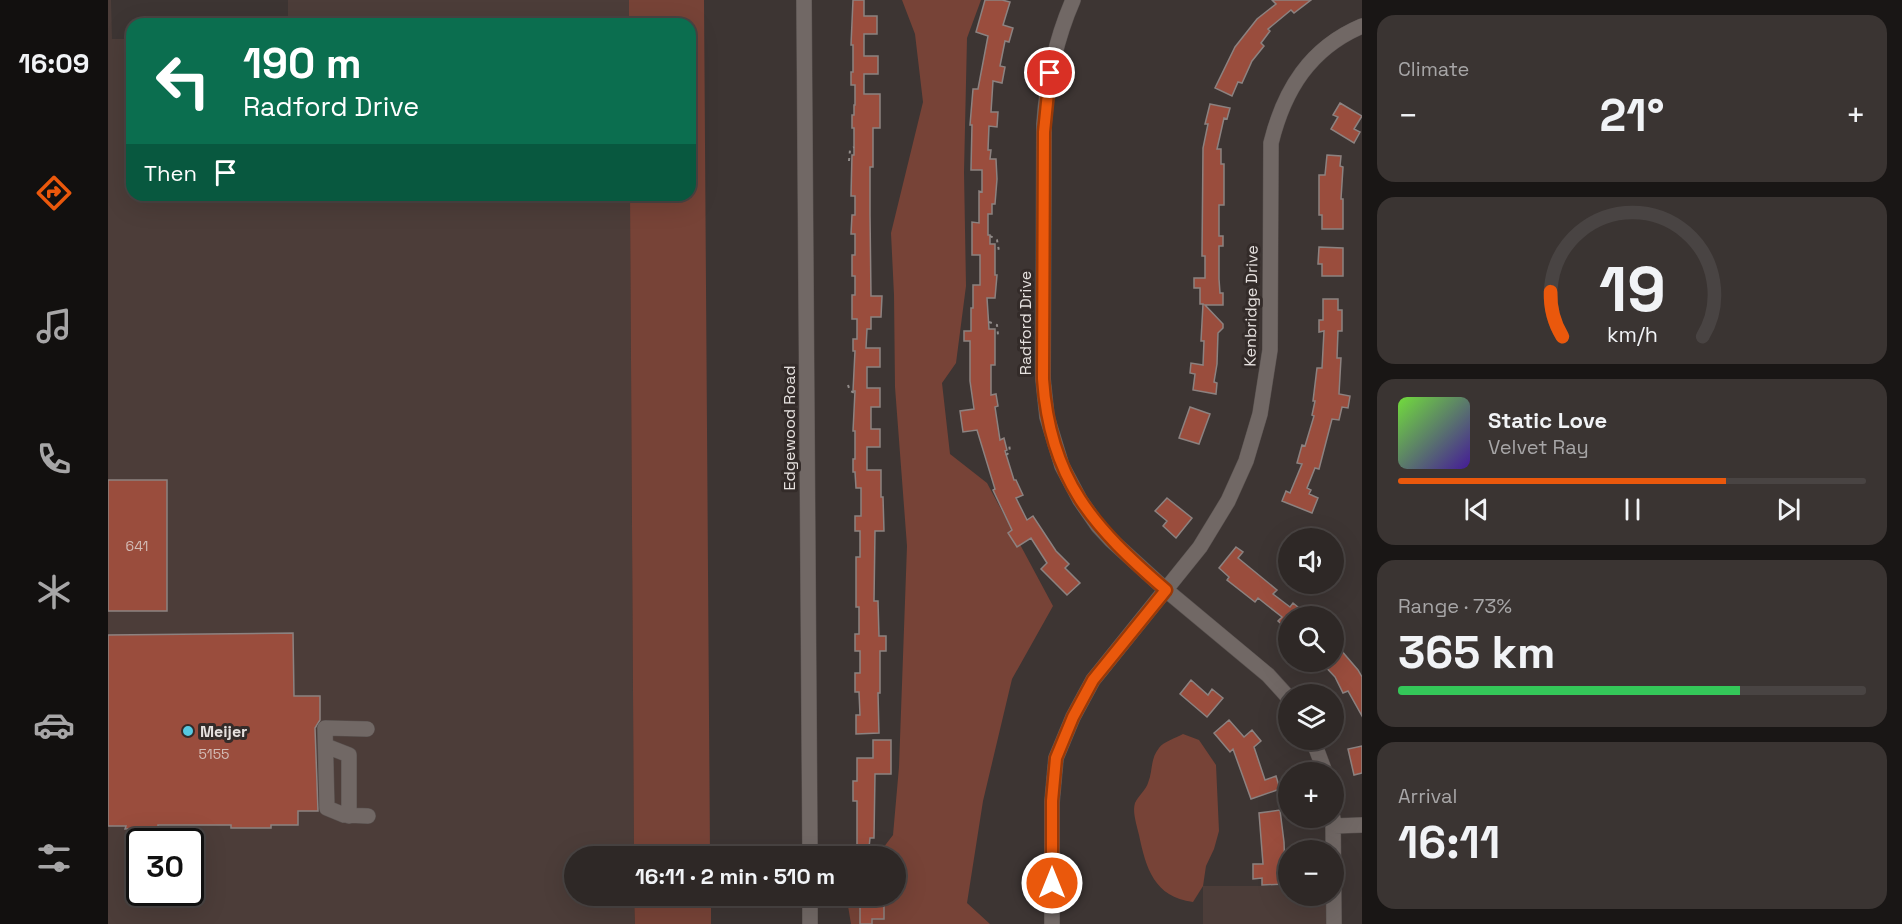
<!DOCTYPE html>
<html lang="en">
<head>
<meta charset="utf-8">
<style>
	body { margin:0; font-family:"Space Grotesk",sans-serif; background:#3a3432; color:#f1f3f6; height:100vh; display:flex; flex-direction:column; font-size:22px; white-space:nowrap }
	* { box-sizing:border-box; margin:0 }
	p { font-size:20px; color:#a7a6a7 }
	.icon { flex:none; width:33px; height:33px; fill:none; stroke:currentColor; stroke-width:2; stroke-linecap:round; stroke-linejoin:round }
	.map { position:relative; flex:1; overflow:hidden }
	.panel { display:flex; flex-direction:column; gap:15px; padding:15px; background:#191615; width:540px }
	.panel>* { flex:none }
	.hud { position:absolute; left:18px; top:18px; width:570px; height:183px; border-radius:18px; box-shadow:0 6px 24px #0002,0 0 0 2px #494443; background:#0b6e4f; color:#fff; overflow:hidden }
	.controls { position:absolute; left:1170px; top:528px; display:grid; gap:12px }
	.controls a { display:grid; place-items:center; width:66px; height:66px; border-radius:50%; background:#2e2826; box-shadow:0 6px 24px #0002,0 0 0 2px #494443; font-size:30px }
	.speed { position:absolute; left:18px; top:828px; display:flex; gap:12px; font-size:30px; font-weight:700; text-align:center }
	.speed>* { display:grid; place-content:center; width:78px; height:78px; border-radius:50%; background:#2e2826; box-shadow:0 6px 24px #0002,0 0 0 2px #494443; line-height:1 }
	.speed .limit { border:3px solid #111; border-radius:9px; background:#fff; color:#111 }
	.pin { position:absolute; display:grid; place-items:center; width:51px; height:51px; color:#fff; margin:-26px; border:3px solid #fff; border-radius:50%; box-shadow:0 2px 6px #0007 }
	.me { position:absolute; width:66px; margin:-33px; rotate:0deg; stroke-linejoin:round; filter:drop-shadow(0 0 4px #0008) }
	.turn { display:flex; align-items:center; gap:21px; height:126px; padding:0 18px; font-size:27px }
	.turn .icon { width:78px; height:78px; stroke-width:2.5 }
	.turn b { display:block; font-size:42px; line-height:51px }
	.then { display:flex; align-items:center; height:57px; padding:0 18px; background:#0003; gap:12px; font-size:22px }
	.big { font-size:45px; font-weight:700; line-height:1.1 }
	.panel .card { flex:1; display:flex; flex-direction:column; justify-content:center; gap:9px; min-width:0; padding:0 21px; border-radius:18px; background:#3a3432 }
	.panel .dial { align-items:center; gap:0 }
	.dial svg { height:156px; overflow:visible; fill:none; stroke:#494443; stroke-width:7; stroke-linecap:round; text-anchor:middle }
	.dial text { fill:#f1f3f6; stroke:none }
	.song { display:flex; align-items:center; gap:18px }
	.cover { width:72px; height:72px; border-radius:9px; background:linear-gradient(135deg,hsl(100 70% 55%),hsl(260 70% 35%)) }
	.played { height:6px; border-radius:3px; background:linear-gradient(90deg,#ea580c 70%,#494443 70%) }
	.keys { display:flex; justify-content:space-around; direction:ltr }
	.heat { display:flex; justify-content:space-between; align-items:center; font-size:33px; direction:ltr }
	.charge { height:9px; border-radius:4px; background:linear-gradient(90deg,#34c759 73%,#494443 0) }
	.trip { position:absolute; left:456px; top:846px; width:342px; height:60px; border-radius:30px; background:#2e2826; box-shadow:0 6px 24px #0002,0 0 0 2px #494443; font-weight:700; line-height:60px; text-align:center }
	main { display:flex; flex:1; min-height:0 }
	.menu { display:flex; flex-direction:column; width:108px; justify-content:space-around; align-items:center; background:#12100f; color:#a7a6a7 }
	.menu .icon { width:42px; height:42px }
	.menu .current { color:#ea580c }
	.menu b { font-size:27px; color:#f1f3f6 }
	.map>svg:first-child { display:block }
	.built { fill:#4c3d39; fill-rule:evenodd }
	.green { fill:#774337 }
	.building { fill:#9a4d3d; stroke:#8c8280; stroke-width:1.5 }
	.lines { fill:none; stroke-linecap:round; stroke-linejoin:round }
	.minor-casing { stroke:#5a5351; stroke-width:16 }
	.path { stroke:#918b89; stroke-width:2; stroke-dasharray:3 4.5; stroke-linecap:butt }
	.minor { stroke:#716865; stroke-width:15 }
	.route-casing { stroke:#983908; stroke-width:15 }
	.route { stroke:#ea580c; stroke-width:10 }
	.poi-dot { fill:#56c9e1; stroke:#332b29; stroke-width:2 }
	.labels { text-anchor:middle; dominant-baseline:central; stroke-width:6; stroke-linejoin:round; paint-order:stroke }
	.number-label { font-size:14px; fill:#d3bcb6 }
	.street-label { font-size:16px; fill:#e6e1df; stroke:#332b29 }
	.poi-label { font-size:16px; font-weight:bold; fill:#e6e1df; stroke:#332b29; text-anchor:start }
</style>
</head>
<body>
<main>
<nav class="menu">
<b>16:09</b>
<svg class="icon current" aria-label="directions" viewBox="0 0 24 24"><path d="M12 3l9 9-9 9-9-9zM9 14v-3h6M13 9l2 2-2 2"/></svg>
<svg class="icon" aria-label="music" viewBox="0 0 24 24"><path d="M9 18V5l10-2v13"/><circle cx="6" cy="18" r="3"/><circle cx="16" cy="16" r="3"/></svg>
<svg class="icon" aria-label="phone" viewBox="0 0 24 24"><path d="M5 4h4l2 5-3 2q2 4 5 5l2-3 5 2v4C11 20 4 13 5 4z"/></svg>
<svg class="icon" aria-label="climate" viewBox="0 0 24 24"><path d="M12 3v18M4 7l16 10M4 17L20 7"/></svg>
<svg class="icon" aria-label="car" viewBox="0 0 24 24"><path d="M5 17H2v-5l4-1 3-4h7l3 4 3 1v5h-3M9 17h6M6 11h13"/><circle cx="7" cy="17" r="2"/><circle cx="17" cy="17" r="2"/></svg>
<svg class="icon" aria-label="filters" viewBox="0 0 24 24"><path d="M4 7h16M4 17h16"/><circle cx="9" cy="7" r="2"/><circle cx="15" cy="17" r="2"/></svg>
</nav>
<div class="map">
<svg width="1254" height="924" viewBox="0 0 1254 924">
	<rect width="100%" height="100%" fill="#3d3533"/>
	<path class="built" d="M0,0H3L4,39H24V195H522L526,856H466V896H526L527,924H0ZM32,842H82V892H32Z
		M180,0H521V24H180Z
		M1095,886H1180V896H1226V924H1095Z"/>
	<path class="green" d="M521,0H596L602,856H526L522,195H582V24H521Z
		M794,0H873L859,38L856,172L858,286L848,363L834,383L842,454L879,483L945,606L904,679L875,801L859,903L882,924H743L739,900L742,896H788V856H769L785,835L791,767L799,546L787,387L786,295L783,233L815,102L807,34Z
		M1075,734L1091,740L1108,765L1111,831L1106,849L1098,866L1095,886L1085,902C1046,897 1038,868 1031,835C1029,826 1024,812 1027,803C1030,796 1038,790 1040,783C1045,771 1042,759 1051,748C1055,742 1068,738 1075,734Z
		M526,896H603V924H527Z"/>
	<path class="building" d="M745,0H756V16H769V34H756V56H770V74H756V94H772V128H765V167H762V215L763,296H774L773,317H763V329H759L758,348H772V367H759V388H772V407H763V429H772V447H759V470H773V497H775L776,531H767L766,601H770L771,636H778V651H772V693H770L771,733L748,734V715H752L751,692H747V673H752V651H747V634H751V607H748V557H752V531H747V516H753V488H748L747,472H745V459H747V431H745L747,391H745L747,351H745V339H749V319H744V295H747V276H744V255H747V234H743L744,215H747V196H743L744,155H746V128H744V115H746V105H747V85H743V72H745V45H743Z
		M877,0H894L902,2L895,25L905,28L901,42L897,41L892,66L897,67L894,83L885,81L883,112H890L889,127L881,126L880,150H883L882,159H888L889,179L887,204H884V214H880V235H882V244H887V275H889L887,298H879L881,329H887V365H883V395L888,394L890,406L887,407L892,440L896,438L899,450L897,451L906,480H908L915,495L908,498L919,520L925,516L948,551L961,564L957,568L972,583L959,595L933,569L939,563L923,538L909,547L900,533L904,530L885,490L887,489L869,430L855,432L852,411L866,409L862,381V341H856V331H863V308H865V285H872V255H864V222L871,223V191L874,192V170H863L864,125H862L865,89H870L880,36L868,32Z
		M1164,0H1203L1186,13L1183,10L1160,29L1162,31L1153,43L1156,46L1144,61L1134,83L1130,82L1124,96L1107,88L1127,47L1149,19L1168,4Z
		M1232,103L1254,116L1246,129L1252,132L1246,143L1223,129L1230,117L1225,115Z
		M1102,104L1122,108L1119,119L1116,118L1109,149H1113V164H1116V205H1111V236H1115V246H1111V279L1112,293H1115V305H1097L1115,324V328L1110,333L1109,364L1106,382L1109,383L1108,394L1085,390L1087,374L1082,373L1083,363L1095,365L1096,341H1093L1095,304H1092V288H1086V278H1097V256H1094L1095,148L1100,124H1097Z
		M1219,155L1233,156L1232,166L1235,167L1233,199H1235V229H1214V215H1211V175H1217Z
		M1211,247L1235,248V276H1214V264H1210Z
		M1215,299H1230V310H1234V331H1230L1229,358H1233L1231,394L1242,396L1240,408L1234,407L1231,420L1224,419L1211,469L1207,468L1199,488L1203,490L1201,494L1210,498L1204,513L1174,501L1178,491L1182,493L1194,464L1189,463L1194,445L1197,446L1206,416L1204,415L1207,401H1205L1209,368H1214L1216,331L1211,332V320H1215Z
		M1082,407L1102,414L1091,444L1071,438Z
		M0,480H59V611H0Z
		M1059,498L1084,518L1068,538L1055,526L1059,521L1047,511Z
		M1128,547L1135,552L1130,558L1169,590L1165,594L1182,607L1185,603L1201,616H1180V630L1170,621L1174,617L1150,598L1147,602L1119,580L1121,577L1111,568Z
		M185,633L186,696H212V720L207,728L210,811H190V825H163V828H123V825H50V828L17,829L18,826H0V635Z
		M1226,642L1250,670L1254,677V716L1240,691L1235,693L1227,677L1213,662H1226Z
		M1083,680L1100,695L1104,689L1115,698L1099,717L1072,694Z
		M1121,720L1136,737L1144,730L1153,741L1146,747L1157,780L1168,776L1172,789L1143,799L1125,749L1122,752L1106,733Z
		M765,740H783V774H767L766,838H762L761,848H749V801H745V781H749V758H765Z
		M1254,746V773L1246,775L1240,749Z
		M1172,810L1176,842L1177,870H1180V884L1154,885V878L1145,879V864H1155L1151,813Z
		M752,901H776V919H764V924H752Z"/>
	<g class="lines">
		<g class="minor-casing">
			<path id="minor" d="M696,0L702,856
				M965,0C948,39 939,81 936,124L935,379L939,417L954,466L972,500L990,526L1003,540L1058,590L1160,675L1180,697
				M259,729L217,728L219,808L236,815L260,816
				M1205,740L1217,772
				M218,746L241,755V816
				M1225,818L1226,924
				M1226,826L1254,825
				M702,896V924
				M944,924V802L948,758L965,717L985,680L1092,547L1120,501L1138,461L1152,414L1162,350L1163,143C1176,90 1202,48 1254,26"/>
		</g>
		<path class="path" d="M741,161L742,150L746,147
			M882,236L889,240L891,251
			M881,322L889,325L890,335
			M740,385L742,391L747,393
			M898,455L902,452L901,443"/>
		<use href="#minor" class="minor"/>
	</g>
	<g class="lines">
		<g class="route-casing">
			<path id="route" d="M942,73L936,132L935,379C942,480 985,527 1058,590L985,680L965,717L948,758L944,801V883"/>
		</g>
		<use href="#route" class="route"/>
	</g>
	<circle class="poi-dot" cx="80" cy="731" r="6"/>
	<g class="labels">
		<g class="number-label">
			<text x="29" y="546">641</text>
			<text x="106" y="754">5155</text>
		</g>
		<g class="street-label">
			<text transform="translate(1143 306) rotate(-89)">Kenbridge Drive</text>
			<text transform="translate(917 323) rotate(-90)">Radford Drive</text>
			<text transform="translate(681 428) rotate(-90)">Edgewood Road</text>
		</g>
		<g class="poi-label">
			<text x="92" y="731">Meijer</text>
		</g>
	</g>
</svg>
<div class="controls">
<a><svg class="icon" aria-label="sound" viewBox="0 0 24 24"><path d="M4 9h4l5-4v14l-5-4H4zM17 9q2 3 0 6"/></svg></a>
<a><svg class="icon" aria-label="search" viewBox="0 0 24 24"><circle cx="10" cy="10" r="6"/><path d="M15 15l6 6"/></svg></a>
<a><svg class="icon" aria-label="layers" viewBox="0 0 24 24"><path d="M12 4l9 5-9 5-9-5zM3 14l9 5 9-5"/></svg></a>
<a>+</a>
<a>−</a>
</div>
<div class="speed"><div class="limit">30</div></div>
<div class="pin" style="left:942px;top:73px;background:#d93025"><svg class="icon" aria-label="arrive" viewBox="0 0 24 24"><path d="M6 21V4h12l-3 4 3 4H6"/></svg></div>
<svg class="me" style="left:944px;top:883px" viewBox="-20 -20 40 40"><circle r="17" fill="#ea580c" stroke="#fff" stroke-width="3"/><path d="M0-11L8 9 0 5-8 9z" fill="#fff"/></svg>
<div class="trip">16:11 · 2 min · 510 m</div>
<div class="hud">
<div class="turn"><svg class="icon" aria-label="left" viewBox="0 0 24 24"><path d="M17 20v-9H6M10 6l-5 5 5 5"/></svg><div><b>190 m</b>Radford Drive</div></div>
<div class="then">Then<svg class="icon" aria-label="arrive" viewBox="0 0 24 24"><path d="M6 21V4h12l-3 4 3 4H6"/></svg></div>
</div>
</div>
<section class="panel">
<div class="card"><p>Climate</p>
<div class="heat"><a>−</a><b class="big">21°</b><a>+</a></div>
</div>
<div class="card dial"><svg viewBox="0 0 100 80">
<path d="M14 69A42 42 0 1 1 86 69"/>
<path d="M14 69A42 42 0 0 1 8 46" stroke="#ea580c"/>
<text x="50" y="56" font-size="32" font-weight="700">19</text>
<text x="50" y="72" font-size="11">km/h</text>
</svg></div>
<div class="card">
<div class="song"><i class="cover"></i><div><b>Static Love</b><p>Velvet Ray</p></div></div>
<div class="played"></div>
<div class="keys"><svg class="icon" aria-label="previous" viewBox="0 0 24 24"><path d="M18 5L8 12l10 7zM5 5v14"/></svg><svg class="icon" aria-label="pause" viewBox="0 0 24 24"><path d="M8 5v14M16 5v14"/></svg><svg class="icon" aria-label="next" viewBox="0 0 24 24"><path d="M6 5l10 7-10 7zM19 5v14"/></svg></div>
</div>
<div class="card"><p>Range · 73%</p><b class="big">365 km</b><div class="charge"></div></div>
<div class="card"><p>Arrival</p><b class="big">16:11</b></div>
</section>
</main>
</body>
</html>
